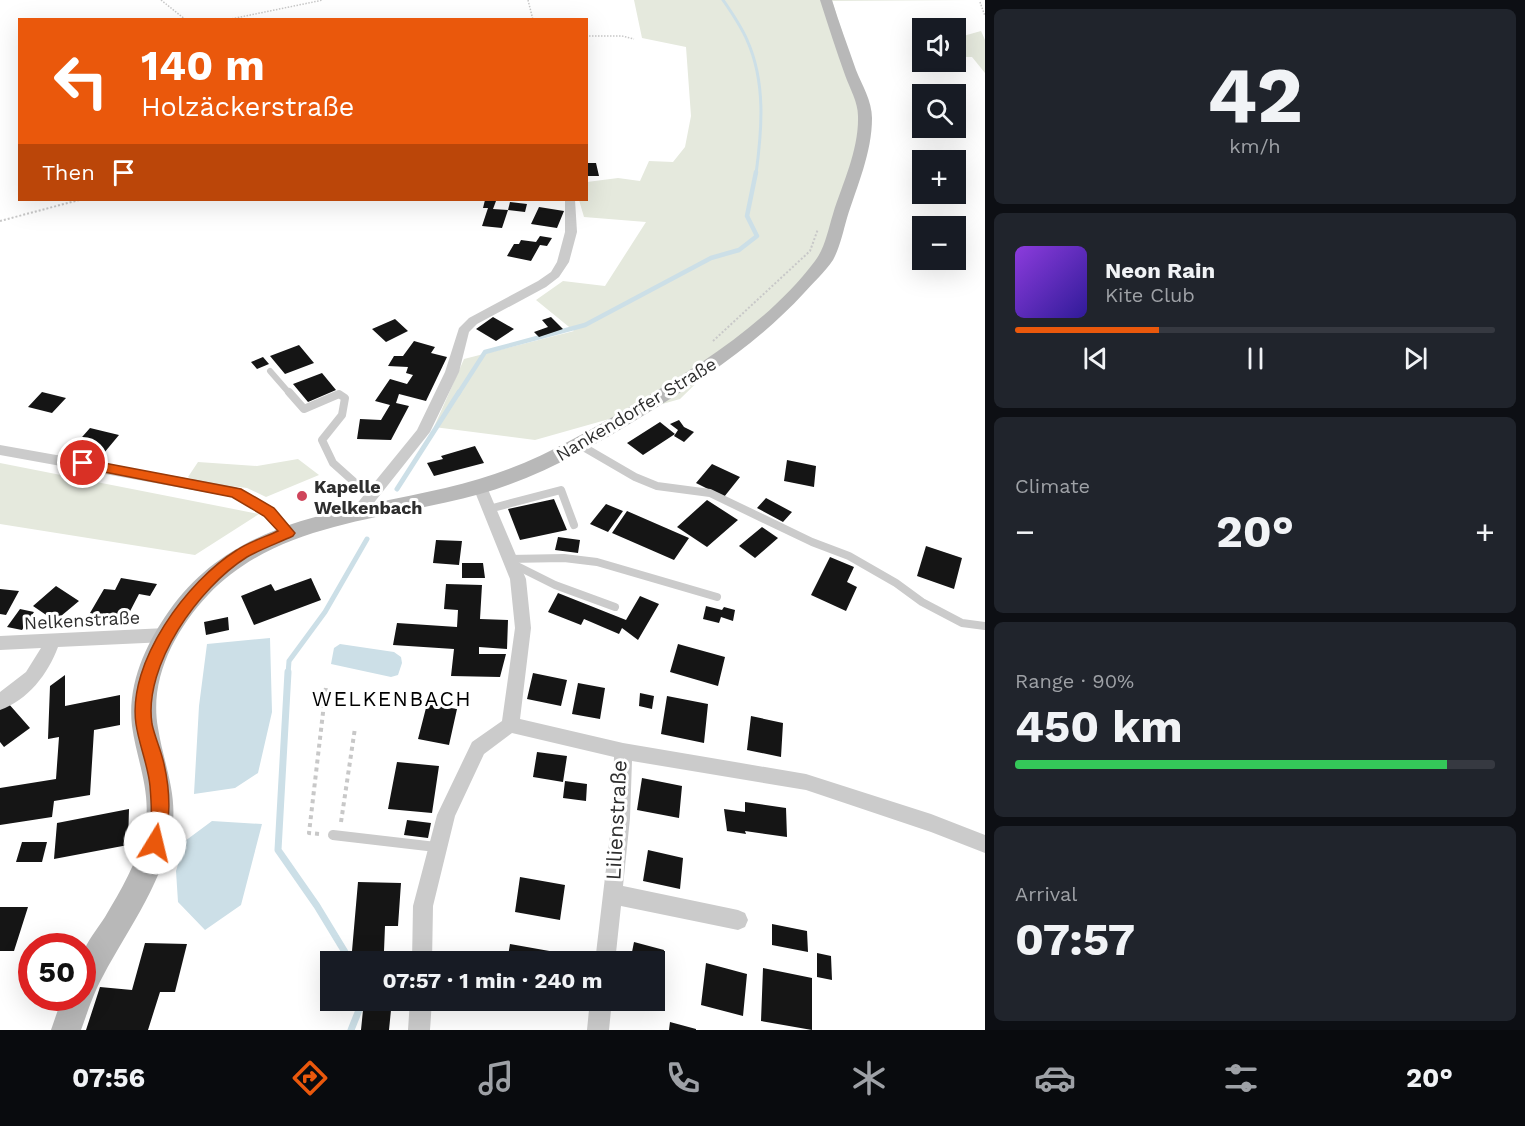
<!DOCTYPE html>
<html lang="en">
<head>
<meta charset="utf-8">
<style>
	body { margin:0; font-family:"Work Sans",sans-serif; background:#20242c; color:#f1f3f6; height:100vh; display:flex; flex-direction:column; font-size:22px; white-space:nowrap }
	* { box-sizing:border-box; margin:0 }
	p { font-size:20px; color:#9ea1a6 }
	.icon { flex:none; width:33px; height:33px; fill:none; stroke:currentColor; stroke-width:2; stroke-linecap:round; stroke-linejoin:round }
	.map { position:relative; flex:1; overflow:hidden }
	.sheet { display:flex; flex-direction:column; gap:9px; padding:9px; background:#0d0f14; width:540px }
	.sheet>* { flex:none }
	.hud { position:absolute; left:18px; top:18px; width:570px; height:183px; border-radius:0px; box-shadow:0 6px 24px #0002; background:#ea580c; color:#fff; overflow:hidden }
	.controls { position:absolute; left:912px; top:18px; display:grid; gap:12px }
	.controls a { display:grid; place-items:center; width:54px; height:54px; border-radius:0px; background:#171b24; box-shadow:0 6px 24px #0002; font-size:30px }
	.speed { position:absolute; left:18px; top:933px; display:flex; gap:12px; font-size:30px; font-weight:700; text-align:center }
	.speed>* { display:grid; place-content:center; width:78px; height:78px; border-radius:50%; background:#171b24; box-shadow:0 6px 24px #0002; line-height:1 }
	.speed .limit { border:9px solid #d22; background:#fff; color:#111 }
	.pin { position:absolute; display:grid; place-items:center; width:51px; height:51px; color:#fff; margin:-26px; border:3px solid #fff; border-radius:50%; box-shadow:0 2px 6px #0007 }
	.me { position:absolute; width:66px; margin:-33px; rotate:9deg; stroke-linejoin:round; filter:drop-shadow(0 0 4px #0008) }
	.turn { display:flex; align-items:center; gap:21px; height:126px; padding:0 24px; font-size:27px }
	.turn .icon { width:78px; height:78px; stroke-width:2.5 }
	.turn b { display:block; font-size:42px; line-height:51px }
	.then { display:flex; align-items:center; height:57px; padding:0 24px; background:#0003; gap:12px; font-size:22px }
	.big { font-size:45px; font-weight:700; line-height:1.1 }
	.sheet .card { flex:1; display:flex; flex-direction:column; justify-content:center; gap:9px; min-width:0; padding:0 21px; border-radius:9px; background:#20242c }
	.sheet .dial { align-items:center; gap:0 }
	.dial b { font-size:78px; line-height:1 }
	.song { display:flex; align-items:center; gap:18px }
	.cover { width:72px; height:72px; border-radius:9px; background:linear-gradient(135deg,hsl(270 70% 55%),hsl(250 70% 35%)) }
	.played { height:6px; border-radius:3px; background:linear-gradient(90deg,#ea580c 30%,#363941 30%) }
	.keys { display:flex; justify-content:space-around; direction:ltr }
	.heat { display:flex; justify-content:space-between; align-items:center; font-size:33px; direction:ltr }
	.charge { height:9px; border-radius:4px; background:linear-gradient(90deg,#34c759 90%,#363941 0) }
	.trip { position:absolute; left:320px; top:951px; width:345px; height:60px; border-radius:0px; background:#171b24; box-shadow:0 6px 24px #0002; font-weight:700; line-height:60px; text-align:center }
	.tabs { display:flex; height:96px; justify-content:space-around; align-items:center; background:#090b0e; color:#9ea1a6 }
	.tabs .icon { width:42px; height:42px }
	.tabs .on { color:#ea580c }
	.tabs b { font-size:27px; color:#f1f3f6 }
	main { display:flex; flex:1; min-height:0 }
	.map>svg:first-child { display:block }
	.green { fill:#e5e9dd }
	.water { fill:#ccdfe7 }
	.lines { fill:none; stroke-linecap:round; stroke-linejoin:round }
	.stream-far3 { stroke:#ccdfe7; stroke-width:3 }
	.stream-far2 { stroke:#ccdfe7; stroke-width:4.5 }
	.stream-far1 { stroke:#ccdfe7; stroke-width:5 }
	.stream { stroke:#ccdfe7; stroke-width:7 }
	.building { fill:#151515 }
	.path-far2 { stroke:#c8c8c8; stroke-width:1.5; stroke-dasharray:1.5 1.5; stroke-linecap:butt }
	.path-far1 { stroke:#c8c8c8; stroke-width:2; stroke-dasharray:2 2; stroke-linecap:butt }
	.path { stroke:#c8c8c8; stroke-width:4; stroke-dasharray:4 4; stroke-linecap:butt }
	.service-far2 { stroke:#cbcbcb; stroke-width:6 }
	.service-far1 { stroke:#cbcbcb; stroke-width:8 }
	.service { stroke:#cbcbcb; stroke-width:10 }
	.minor { fill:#cbcbcb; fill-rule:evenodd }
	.secondary { fill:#b8b8b8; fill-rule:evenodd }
	.route { fill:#ea580c; stroke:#983908; stroke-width:1.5 }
	.poi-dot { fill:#cf455b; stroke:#fff; stroke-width:2 }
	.labels { text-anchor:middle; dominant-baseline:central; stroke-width:6; stroke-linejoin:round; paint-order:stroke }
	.street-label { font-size:18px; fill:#2e2e2e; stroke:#fff }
	.poi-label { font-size:18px; font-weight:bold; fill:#2e2e2e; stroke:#fff; text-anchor:start }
	.quarter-label { font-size:21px; letter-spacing:1.5px; fill:#000; stroke:#fff }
	.near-street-label { font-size:21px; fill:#2e2e2e; stroke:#fff }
</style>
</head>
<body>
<main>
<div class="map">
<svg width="985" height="1030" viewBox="0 0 985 1030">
	<rect width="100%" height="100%" fill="#fff"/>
	<path class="green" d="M634,0H971L832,1L870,117L824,259L680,399L535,440L434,427L464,359L574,331L536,300L563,281L605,286L646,222L584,217L579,200H586L587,182L618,178L640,181L649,161L673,162L685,147L691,116L686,47L642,38Z
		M981,31L985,40V73L972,57H956V38Z
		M298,459L319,475L266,497L247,488L198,482L188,477L198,462L257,466Z
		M0,463L259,514L195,555L0,524Z"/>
	<path class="water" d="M270,638L272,712L258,773L235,788L194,794L199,706L207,644Z
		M340,644L394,652L401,657L402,663L398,675L391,677L331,664L334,648Z
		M212,821L262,824L241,905L205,930L178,902L176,871L185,841Z"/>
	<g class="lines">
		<path class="stream-far3" d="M723,0C732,13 741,26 747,40C766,82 762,130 756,174"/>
		<path class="stream-far2" d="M458,394L485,352L585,325L711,258L739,250L757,236L747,216L756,172"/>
		<path class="stream-far1" d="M397,489L459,392
			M288,674L289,661L325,612L367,539"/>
		<path class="stream" d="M288,672L278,850L317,906L351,962
			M351,1030L359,1010L357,1000"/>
	</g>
	<path class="building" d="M586,163H596L599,176H586Z
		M485,200L496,201L493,209L508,210L502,228L482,226L488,208H483Z
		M510,202L527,204L525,212L508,210Z
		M539,207L564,211L557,228L531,224Z
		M540,236L552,238L547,246L540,245L531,261L507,256L514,244H519L521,240L536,242Z
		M493,317L514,329L496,341L476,329Z
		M551,317L563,329L539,337L534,332L548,327L542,320Z
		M395,319L408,331L386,342L372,329Z
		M414,341L435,347L431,353L447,357L426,401L399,394L396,403L409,406L391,440L357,439L360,419L381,420L390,405L375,401L390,379L407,384L413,375L406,373L408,367L388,366L394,356H403Z
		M299,345L314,363L285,374L270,356Z
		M263,357L269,364L257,369L251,362Z
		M322,373L336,390L308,402L293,384Z
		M42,392L66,398L52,413L28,407Z
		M679,420L684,427L694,432L684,442L674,436L678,430L670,424Z
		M660,422L675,434L643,455L627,443Z
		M90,428L119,435L104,453L75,445Z
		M475,446L484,463L434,476L427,463L443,459L441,456Z
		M787,460L816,466L814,487L784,481Z
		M712,464L740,477L724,497L696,483Z
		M766,498L792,512L783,522L757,508Z
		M554,499L567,530L520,540L508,509Z
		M707,500L738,520L707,547L677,527Z
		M606,504L623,511L608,532L590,524Z
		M627,511L689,538L674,560L612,533Z
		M762,527L778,538L755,558L739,546Z
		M558,537L580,540L578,553L555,550Z
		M436,540L462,541L459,565L433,563Z
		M926,546L962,558L954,589L917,576Z
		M830,557L854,567L847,582L857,587L846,611L811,595Z
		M462,563H483L485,578H462Z
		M121,578L157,584L150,596L139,594L126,619L90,613L104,589L115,590Z
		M311,578L321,600L254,625L241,596L271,584L275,591Z
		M446,584L482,585L480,619L508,620L507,649L479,647V654H506L500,677L451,676L454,649L393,645L397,623L457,627L458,610L444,609Z
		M56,586L79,601L55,621L33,606Z
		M0,589L19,591L6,615L0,614Z
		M558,593L626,620L640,596L659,604L638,640L622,628L619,634L584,619L581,625L548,612Z
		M706,606L722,610L724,607L735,610L733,621L721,617L719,623L703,619Z
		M20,609L34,612L22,630L7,627Z
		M228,617L229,630L206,635L204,622Z
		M678,644L725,657L718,686L670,672Z
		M533,673L567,680L561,706L527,699Z
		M65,675V706L120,695V725L94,730L90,795L54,801L52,817L0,825V788L56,779L59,737L48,739L50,686Z
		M578,683L605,688L600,719L572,714Z
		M640,693L654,696L652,709L639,706Z
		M667,696L708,704L704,743L661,734Z
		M8,703L30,728L4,747L0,742V708Z
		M427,704L457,709L449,745L418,739Z
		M751,716L783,723L781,757L747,750Z
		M537,752L567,756L563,782L533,777Z
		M397,762L439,766L432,813L388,809Z
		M642,778L682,786L679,818L637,810Z
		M565,781L587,784L586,801L563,798Z
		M745,802L786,808L787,837L745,831L746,834L727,831L724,809L745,812Z
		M129,809L128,845L54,859L57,823Z
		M407,820L431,823L428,838L404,835Z
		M22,842H47L42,862H16Z
		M648,850L683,858L680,889L643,881Z
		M520,877L565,885L560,920L515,912Z
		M358,882L401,883L398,926H385L384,951H352Z
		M0,907H28L14,951H0Z
		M772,924L807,931L808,952L772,945Z
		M634,942L664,950L659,987L661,1008L631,1005V1000H654V962H630Z
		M145,943L187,944L175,992H160L148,1030H86L100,987L132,990Z
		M510,944L555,952L554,962H507Z
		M817,953L831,956L832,980L817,977Z
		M706,963L747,974L743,1016L701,1005Z
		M763,968L812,978V1030L761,1021Z
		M364,1000H392L389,1030H361Z
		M670,1022L696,1029V1030H669Z"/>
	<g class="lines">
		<path class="path-far2" d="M161,0L186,20
			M528,0L533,20
			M980,2L985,16
			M226,20L323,0
			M586,36H622L634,39"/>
		<path class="path-far1" d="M0,221L79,200
			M713,341L810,251L818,229"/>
		<path class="path" d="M341,822L355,728
			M319,834L309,833L326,687"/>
		<path class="service-far2" d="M270,371L290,394"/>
		<path class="service-far1" d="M289,392L304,409L339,394L345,398L342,415L322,440L333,463L371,497
			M580,445L635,477L657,486L710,493L812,542L849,556L896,583L922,602L962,623L985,626
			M489,509L561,490L574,525
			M509,559L564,558L597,562L717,597
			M513,564L555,585L615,607"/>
		<path class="service" d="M333,835L436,847"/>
		<path class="minor" d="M565,200H575L577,232L569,262L559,277L546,287L477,324L469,332L459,372L430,432L361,519H351L348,515L351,511L417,430L445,372L459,328L469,318L538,281L551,272L557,262L565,232Z
			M0,445L236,487L274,508L296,533L293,537H283L264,516L232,497L0,455Z
			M480,482L487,487L526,579L531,628L520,719L623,743L806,774L931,814L985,835V853L931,832L806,790L632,761L630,818L623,886L738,910L745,913L748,920L745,927L738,930L621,906L615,962H595L612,818L614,757L512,733L484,754L455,816L433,906L432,962H412L413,906L437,815L472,742L502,721L515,628L510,579L473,487Z
			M166,628L172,630L174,635L172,640L166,642L58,647C48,674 28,700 0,710V692L26,672L41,648L0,650V636Z
			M410,1000H432L430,1030H408Z
			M590,1000H612L609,1030H587Z"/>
		<path class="secondary" d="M820,0H832C839,23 848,47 856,70C862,85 872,101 872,118C872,153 857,186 847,218C843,232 840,247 833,260C825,272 813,283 804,293C758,343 703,379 646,414C594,446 540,477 480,494C388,520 278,521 208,595C175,630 149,679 158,728C163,760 176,790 173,822C166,879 129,927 103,976C93,994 88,1011 81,1030H51L62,998H82C82,985 79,966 83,954C86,942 98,928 105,917C121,890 137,863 144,832C153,795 137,762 132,726C127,684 146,644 169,611C242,507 369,512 479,479C535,463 585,433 635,404C700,365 769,322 815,261C825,248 828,230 833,214C843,182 859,150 858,116C858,102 850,89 845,75C836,50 828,25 820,0Z"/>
	</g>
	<path class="route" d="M83,459L241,489L274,508L295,533L293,536C278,543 261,549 247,557C199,587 143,665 152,724C155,738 161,750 164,764C170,790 172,823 161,849L155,851L149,849C145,840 150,832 151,823C152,811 151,798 150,786C148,765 139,745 136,724C127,662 187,581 237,550C249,542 265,537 278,531L264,516L232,497L79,467L77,463L79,460Z"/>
	<circle class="poi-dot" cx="302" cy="496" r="6"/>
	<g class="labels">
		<g class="street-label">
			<text transform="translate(636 409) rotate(-31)">Nankendorfer Straße</text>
			<text transform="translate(82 620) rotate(-3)">Nelkenstraße</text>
		</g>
		<g class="poi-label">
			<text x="314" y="486">Kapelle<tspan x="314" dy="21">Welkenbach</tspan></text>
		</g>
		<g class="quarter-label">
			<text x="392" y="698">WELKENBACH</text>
		</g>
		<g class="near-street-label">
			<text transform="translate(616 820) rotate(-87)">Lilienstraße</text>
		</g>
	</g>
</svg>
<div class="controls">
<a><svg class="icon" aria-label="sound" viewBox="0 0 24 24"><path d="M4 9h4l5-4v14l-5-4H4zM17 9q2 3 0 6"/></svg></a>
<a><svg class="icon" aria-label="search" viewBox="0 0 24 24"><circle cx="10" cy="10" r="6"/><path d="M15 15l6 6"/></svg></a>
<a>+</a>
<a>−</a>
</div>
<div class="speed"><div class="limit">50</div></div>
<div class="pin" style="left:83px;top:463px;background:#d93025"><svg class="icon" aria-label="arrive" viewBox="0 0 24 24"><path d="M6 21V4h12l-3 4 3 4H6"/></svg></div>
<svg class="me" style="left:155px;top:843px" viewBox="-20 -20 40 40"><circle r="19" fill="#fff"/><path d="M0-13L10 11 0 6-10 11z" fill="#ea580c"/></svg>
<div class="trip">07:57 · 1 min · 240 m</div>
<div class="hud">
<div class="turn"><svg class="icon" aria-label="left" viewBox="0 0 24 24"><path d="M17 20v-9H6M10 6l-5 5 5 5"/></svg><div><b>140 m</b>Holzäckerstraße</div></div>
<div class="then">Then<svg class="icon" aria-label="arrive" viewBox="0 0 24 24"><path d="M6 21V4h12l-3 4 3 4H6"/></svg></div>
</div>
</div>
<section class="sheet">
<div class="card dial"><b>42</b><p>km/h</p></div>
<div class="card">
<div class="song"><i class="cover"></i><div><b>Neon Rain</b><p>Kite Club</p></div></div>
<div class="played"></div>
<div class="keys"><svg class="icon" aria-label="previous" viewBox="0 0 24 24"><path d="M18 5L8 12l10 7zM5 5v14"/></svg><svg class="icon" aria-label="pause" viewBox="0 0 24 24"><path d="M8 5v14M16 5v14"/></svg><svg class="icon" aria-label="next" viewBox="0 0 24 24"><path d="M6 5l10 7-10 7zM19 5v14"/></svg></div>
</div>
<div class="card"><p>Climate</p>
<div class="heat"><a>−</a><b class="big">20°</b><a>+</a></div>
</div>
<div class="card"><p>Range · 90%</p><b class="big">450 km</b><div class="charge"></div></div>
<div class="card"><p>Arrival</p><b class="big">07:57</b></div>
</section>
</main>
<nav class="tabs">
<b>07:56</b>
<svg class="icon on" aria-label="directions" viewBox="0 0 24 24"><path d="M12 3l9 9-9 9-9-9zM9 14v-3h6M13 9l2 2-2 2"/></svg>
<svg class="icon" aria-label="music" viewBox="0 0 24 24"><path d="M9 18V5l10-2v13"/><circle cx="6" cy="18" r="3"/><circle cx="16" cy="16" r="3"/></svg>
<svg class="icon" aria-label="phone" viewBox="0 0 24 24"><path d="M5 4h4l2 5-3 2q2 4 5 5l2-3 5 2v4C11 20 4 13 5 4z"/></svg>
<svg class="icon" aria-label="climate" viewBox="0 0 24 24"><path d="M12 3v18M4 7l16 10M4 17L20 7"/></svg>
<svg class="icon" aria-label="car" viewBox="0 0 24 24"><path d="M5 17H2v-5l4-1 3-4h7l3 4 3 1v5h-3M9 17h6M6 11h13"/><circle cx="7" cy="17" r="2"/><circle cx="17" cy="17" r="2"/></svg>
<svg class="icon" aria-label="filters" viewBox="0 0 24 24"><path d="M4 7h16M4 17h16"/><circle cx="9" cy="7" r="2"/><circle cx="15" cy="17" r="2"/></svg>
<b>20°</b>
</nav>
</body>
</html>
